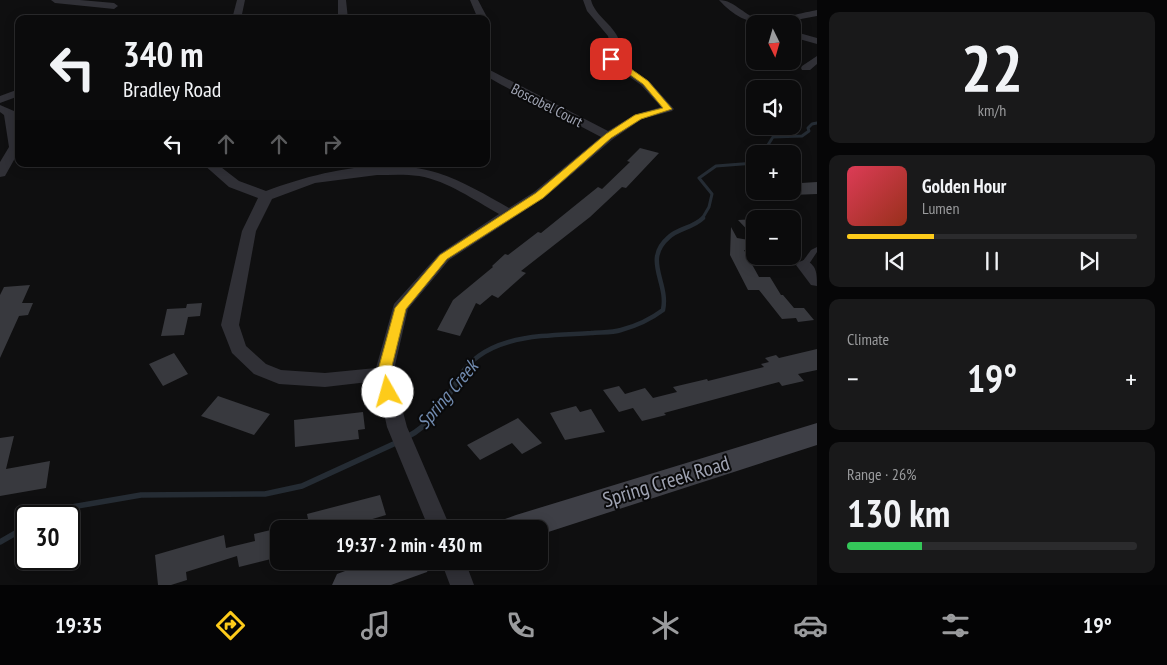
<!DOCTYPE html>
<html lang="en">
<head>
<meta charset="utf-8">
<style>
	body { margin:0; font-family:"PT Sans Narrow",sans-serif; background:#19191a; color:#f1f3f6; height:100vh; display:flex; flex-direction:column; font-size:19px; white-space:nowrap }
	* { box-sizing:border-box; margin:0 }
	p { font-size:16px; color:#9a9b9d }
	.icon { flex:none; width:28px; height:28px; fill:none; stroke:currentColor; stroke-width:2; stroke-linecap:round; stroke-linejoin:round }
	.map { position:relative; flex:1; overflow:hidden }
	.drawer { display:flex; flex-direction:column; gap:12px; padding:12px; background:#060607; width:350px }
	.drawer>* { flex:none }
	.guide { position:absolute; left:15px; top:15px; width:475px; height:152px; border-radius:10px; box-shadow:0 2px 12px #0003,0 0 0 1px #2b2b2d; background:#0b0b0c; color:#f1f3f6; overflow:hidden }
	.needle { width:32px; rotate:175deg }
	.fabs { position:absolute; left:746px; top:15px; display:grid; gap:10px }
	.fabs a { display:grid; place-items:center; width:55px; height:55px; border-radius:10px; background:#0b0b0c; box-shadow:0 2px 12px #0003,0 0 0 1px #2b2b2d; font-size:25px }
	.speed { position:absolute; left:15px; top:505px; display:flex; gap:10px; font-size:25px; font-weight:700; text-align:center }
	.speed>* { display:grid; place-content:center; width:65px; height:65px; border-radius:50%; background:#0b0b0c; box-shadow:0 2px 12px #0003,0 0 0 1px #2b2b2d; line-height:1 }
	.speed .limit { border:2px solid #111; border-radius:8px; background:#fff; color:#111 }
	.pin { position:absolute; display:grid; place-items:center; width:42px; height:42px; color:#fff; margin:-21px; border-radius:10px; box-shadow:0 2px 8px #0006 }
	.me { position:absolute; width:55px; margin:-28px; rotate:353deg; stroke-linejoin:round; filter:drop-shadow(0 0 4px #0008) }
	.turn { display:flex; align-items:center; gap:18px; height:105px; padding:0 25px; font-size:22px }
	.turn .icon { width:65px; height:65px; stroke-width:2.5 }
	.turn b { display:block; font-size:35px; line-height:42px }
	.lanes { display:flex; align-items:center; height:48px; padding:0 25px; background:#0003; justify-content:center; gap:25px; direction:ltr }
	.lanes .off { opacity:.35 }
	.big { font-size:38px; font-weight:800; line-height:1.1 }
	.drawer .tile { flex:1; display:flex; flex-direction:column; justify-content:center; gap:8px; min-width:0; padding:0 18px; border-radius:10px; background:#19191a }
	.drawer .dial { align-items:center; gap:0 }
	.dial b { font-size:65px; line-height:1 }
	.song { display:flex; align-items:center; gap:15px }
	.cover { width:60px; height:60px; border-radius:8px; background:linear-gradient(135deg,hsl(350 70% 55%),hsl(10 70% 35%)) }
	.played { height:5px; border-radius:2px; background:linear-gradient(90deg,#fdcb1a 30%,#2b2b2d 30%) }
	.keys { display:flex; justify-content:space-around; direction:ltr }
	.heat { display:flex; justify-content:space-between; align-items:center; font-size:28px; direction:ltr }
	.charge { height:8px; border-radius:4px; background:linear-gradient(90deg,#34c759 26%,#2b2b2d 0) }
	.trip { position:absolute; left:270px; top:520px; width:278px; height:50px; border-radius:10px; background:#0b0b0c; box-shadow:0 2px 12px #0003,0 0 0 1px #2b2b2d; font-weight:800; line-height:50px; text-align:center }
	.tab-bar { display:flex; height:80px; justify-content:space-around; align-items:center; background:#040405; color:#9a9b9d }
	.tab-bar .icon { width:35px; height:35px }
	.tab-bar .selected { color:#fdcb1a }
	.tab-bar b { font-size:22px; color:#f1f3f6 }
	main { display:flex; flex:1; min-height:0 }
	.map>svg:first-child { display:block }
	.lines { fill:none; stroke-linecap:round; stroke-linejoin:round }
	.stream-far2 { stroke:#252c34; stroke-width:3 }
	.stream-far1 { stroke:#252c34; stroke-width:4.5 }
	.stream { stroke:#252c34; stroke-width:5.5 }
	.building { fill:#38393e }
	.lane { fill:#303036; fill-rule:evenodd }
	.street { fill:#303036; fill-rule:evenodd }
	.secondary { fill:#3e3f46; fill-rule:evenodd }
	.route { fill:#fdcb1a; stroke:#a48411 }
	.labels { text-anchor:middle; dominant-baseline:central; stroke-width:4; stroke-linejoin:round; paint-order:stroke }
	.far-street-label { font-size:15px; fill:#9fa3b2; stroke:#0a0a0b }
	.water-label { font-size:19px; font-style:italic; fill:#728cb1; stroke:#0a0a0b }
	.near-street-label { font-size:21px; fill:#9fa3b2; stroke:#0a0a0b }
</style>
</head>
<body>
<main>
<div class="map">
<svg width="817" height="585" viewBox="0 0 817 585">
	<rect width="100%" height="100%" fill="#0f0f10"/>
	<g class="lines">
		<path class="stream-far2" d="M765,154L766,148L773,137L802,136L809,131L808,128L812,124L817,123
			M702,219L709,207L712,194L699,178L716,166L755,163"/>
		<path class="stream-far1" d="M458,379C484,333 545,336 591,333C600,332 612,333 621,330C636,326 651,319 663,310C669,282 642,260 669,237C679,228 693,228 703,218"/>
		<path class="stream" d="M407,437C430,426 447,399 459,378
			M44,516L66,508L141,495L265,494L302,486L398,442
			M0,542L26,527"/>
	</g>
	<path class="building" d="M640,148L659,153L626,188L622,187L590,217L521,271L526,273L498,298L492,295L480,305L476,303L460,336L437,330L453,300L493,267L492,266L505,254L508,255L538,232L541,233L598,187L602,189L630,162L627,161Z
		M792,175L801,183L817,182V194L792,195Z
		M755,219V238L738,220Z
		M731,227L737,238L755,241V252L744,250L759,277H770L781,295H783L794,308H804L814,320L798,322L796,318L782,319L759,290H748L730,255Z
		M30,285L22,303H33L28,315L19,316L0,358V295L4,287Z
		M202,303L200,316L188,317L184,335L161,336L167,309L186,308L187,304Z
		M817,349V370L798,374L804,381L782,386L779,382L664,413L666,415L642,421L633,408L619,412L603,390L619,386L625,394L645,388L653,398L677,392L673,387L707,379L708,381L764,367L761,364L769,362L765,358L776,355L779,358Z
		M174,353L188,374L163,386L149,364Z
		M218,396L270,414L254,435L201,416Z
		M576,406L580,412L591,409L605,432L565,440L550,413Z
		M363,412L365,429L358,430L359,439L295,447L294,420Z
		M518,418L542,443L522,454L512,443L480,460L467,445Z
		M14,436L6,469L50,461L46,488L0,496V438Z
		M380,495L386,515L359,523L361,529H310L307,514Z
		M279,528V557L239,567L237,556L186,572L187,580L171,585H158L155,555L224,535L226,548L255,541L254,534Z"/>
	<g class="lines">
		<path class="lane" d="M817,247V252L807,267H801L800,265L811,250Z"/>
		<path class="street" d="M51,0H80L114,3L118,6L114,9L55,3Z
			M237,0H245L241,19H232Z
			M338,0H346L348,19H338Z
			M470,0H478L488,19L486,21V19H478Z
			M583,0H591C595,16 613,24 619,40L614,52L616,58L649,81L674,109L672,111L642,119L613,139L544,198L449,260L408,309L393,374L407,427L451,529H429L387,427L377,381L325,387L279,384L254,374L232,353L221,325L242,231L258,198L229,187L203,164H217L239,181L266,191C317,172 384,156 438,173C463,181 486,195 509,208L534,192L601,137L500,84L486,76V68L608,131L634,115L661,107L641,85L607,61L604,52L609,40L608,36L587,11ZM377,175C391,175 405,174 419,176C448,181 474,200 499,214L439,254L394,304L376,368L325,373L281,370L266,364L246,346L239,325L256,231L272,199L315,183Z
			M719,0C735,0 745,17 761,20C770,21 806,12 817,10V16C778,23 749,34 719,0Z
			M792,31L817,38V44L792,37Z
			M817,56V64L810,70H802L801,68L802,66Z
			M19,89V96L0,103V96Z
			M0,105L14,111L19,132V151L5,176L0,177V162L9,147L4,115L0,112Z
			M804,260C817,264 817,274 817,286L811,285L796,265L799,262Z
			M441,561H465L474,585H450Z"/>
		<path class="secondary" d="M817,423V445L539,535V529H501L505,519L516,515Z
			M372,561H432L427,572L391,585H332L337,574Z"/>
	</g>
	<path class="route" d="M609,57H614L648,81L672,109L641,119L611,138L543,198L447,259L406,309L390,374L395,392L393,396H384L377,374L395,308L440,255L536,193L606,134L635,115L663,108L643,84L609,60Z"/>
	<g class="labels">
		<g class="far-street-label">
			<text transform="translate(547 105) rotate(27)">Boscobel Court</text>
		</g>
		<g class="water-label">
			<text transform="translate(447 394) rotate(-50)">Spring Creek</text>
		</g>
		<g class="near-street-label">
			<text transform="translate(666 481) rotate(-17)">Spring Creek Road</text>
		</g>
	</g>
</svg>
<div class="fabs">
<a><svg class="needle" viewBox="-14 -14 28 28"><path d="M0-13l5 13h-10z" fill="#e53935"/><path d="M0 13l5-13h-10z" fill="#9a9b9d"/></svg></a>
<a><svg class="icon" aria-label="sound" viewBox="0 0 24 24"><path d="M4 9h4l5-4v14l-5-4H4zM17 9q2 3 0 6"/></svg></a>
<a>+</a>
<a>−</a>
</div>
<div class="speed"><div class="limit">30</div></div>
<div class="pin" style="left:611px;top:59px;background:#d93025"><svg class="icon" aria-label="arrive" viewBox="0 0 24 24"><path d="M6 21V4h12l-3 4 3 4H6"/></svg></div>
<svg class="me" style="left:388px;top:392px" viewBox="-20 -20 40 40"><circle r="19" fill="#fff"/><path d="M0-13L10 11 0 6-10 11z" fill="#fdcb1a"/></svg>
<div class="trip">19:37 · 2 min · 430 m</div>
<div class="guide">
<div class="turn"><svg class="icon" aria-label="left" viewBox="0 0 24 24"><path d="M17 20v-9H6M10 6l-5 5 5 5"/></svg><div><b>340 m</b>Bradley Road</div></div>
<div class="lanes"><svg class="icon" aria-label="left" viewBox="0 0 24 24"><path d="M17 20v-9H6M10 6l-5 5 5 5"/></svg><svg class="icon off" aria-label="ahead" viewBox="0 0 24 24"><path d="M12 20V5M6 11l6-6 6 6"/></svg><svg class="icon off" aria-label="ahead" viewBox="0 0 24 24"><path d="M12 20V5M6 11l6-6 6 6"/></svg><svg class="icon off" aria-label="right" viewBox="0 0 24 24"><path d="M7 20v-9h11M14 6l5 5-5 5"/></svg></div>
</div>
</div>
<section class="drawer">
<div class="tile dial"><b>22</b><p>km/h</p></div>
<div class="tile">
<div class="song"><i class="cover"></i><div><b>Golden Hour</b><p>Lumen</p></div></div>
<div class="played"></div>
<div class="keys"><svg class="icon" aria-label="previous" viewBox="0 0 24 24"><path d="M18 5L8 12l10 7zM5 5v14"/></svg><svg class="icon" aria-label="pause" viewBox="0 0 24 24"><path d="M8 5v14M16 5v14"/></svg><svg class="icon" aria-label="next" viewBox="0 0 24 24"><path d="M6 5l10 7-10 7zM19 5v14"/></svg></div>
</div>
<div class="tile"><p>Climate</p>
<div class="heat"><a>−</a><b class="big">19°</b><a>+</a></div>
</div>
<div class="tile"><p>Range · 26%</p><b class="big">130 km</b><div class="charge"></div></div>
</section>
</main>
<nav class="tab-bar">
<b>19:35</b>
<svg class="icon selected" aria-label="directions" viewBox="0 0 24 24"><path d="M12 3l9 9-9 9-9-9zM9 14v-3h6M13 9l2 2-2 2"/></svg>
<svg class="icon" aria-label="music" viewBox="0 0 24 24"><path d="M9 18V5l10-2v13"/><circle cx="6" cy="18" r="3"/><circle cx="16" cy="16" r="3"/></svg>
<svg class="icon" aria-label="phone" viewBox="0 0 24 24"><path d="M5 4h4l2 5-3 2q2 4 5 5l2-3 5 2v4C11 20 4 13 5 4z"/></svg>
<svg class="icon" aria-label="climate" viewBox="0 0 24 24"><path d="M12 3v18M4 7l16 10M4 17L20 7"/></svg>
<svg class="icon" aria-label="car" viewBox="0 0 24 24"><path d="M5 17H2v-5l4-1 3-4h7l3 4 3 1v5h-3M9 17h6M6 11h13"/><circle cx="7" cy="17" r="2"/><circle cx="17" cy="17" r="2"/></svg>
<svg class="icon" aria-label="filters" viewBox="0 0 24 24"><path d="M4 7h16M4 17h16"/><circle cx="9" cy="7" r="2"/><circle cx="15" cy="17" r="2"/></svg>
<b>19°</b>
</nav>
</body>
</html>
